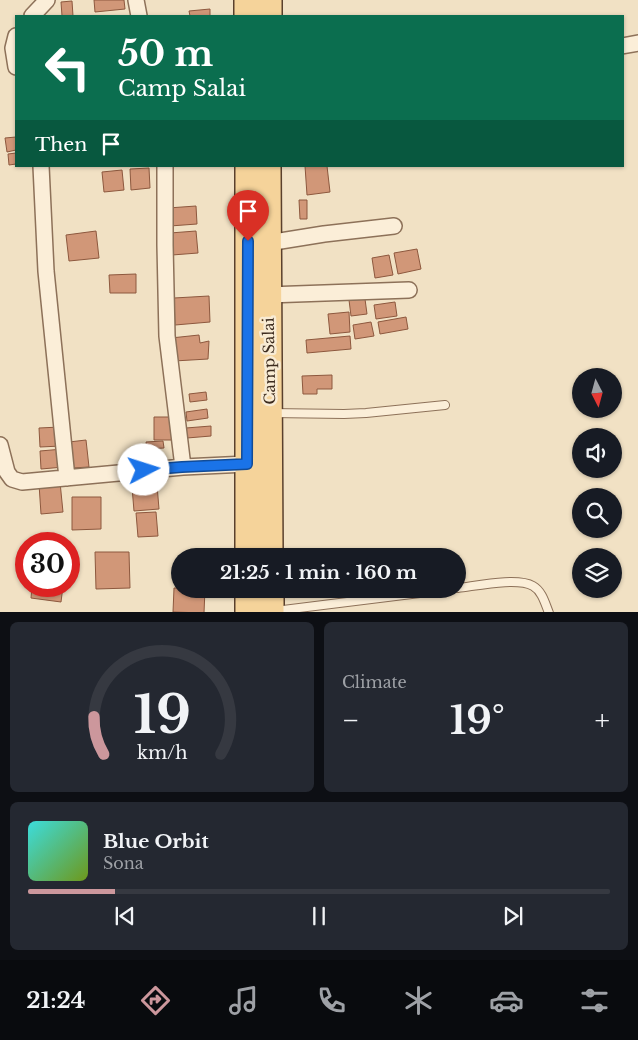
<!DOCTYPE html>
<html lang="en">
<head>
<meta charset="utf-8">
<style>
	body { margin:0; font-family:"Libre Baskerville",serif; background:#242831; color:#f1f3f6; height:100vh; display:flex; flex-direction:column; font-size:19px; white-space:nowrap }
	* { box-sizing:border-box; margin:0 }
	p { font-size:16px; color:#9ea1a6 }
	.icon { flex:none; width:28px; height:28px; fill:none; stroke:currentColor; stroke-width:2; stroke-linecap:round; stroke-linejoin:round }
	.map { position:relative; height:612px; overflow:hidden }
	.side { display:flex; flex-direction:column; gap:10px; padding:10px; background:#0d0f14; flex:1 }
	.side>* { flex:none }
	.banner { position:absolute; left:15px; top:15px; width:609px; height:152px; border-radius:0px; box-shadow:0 1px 4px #0004; background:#0b6e4f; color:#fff; overflow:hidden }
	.needle { width:32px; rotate:174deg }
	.tools { position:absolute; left:572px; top:368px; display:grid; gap:10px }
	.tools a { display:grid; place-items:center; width:50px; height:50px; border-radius:50%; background:#171b24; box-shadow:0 1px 4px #0004; font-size:25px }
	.speed { position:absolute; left:15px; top:532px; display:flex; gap:10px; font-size:25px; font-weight:700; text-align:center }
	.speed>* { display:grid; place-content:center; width:65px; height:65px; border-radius:50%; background:#171b24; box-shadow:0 1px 4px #0004; line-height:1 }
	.speed .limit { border:8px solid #d22; background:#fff; color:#111 }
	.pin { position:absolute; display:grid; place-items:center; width:42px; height:42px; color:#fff; margin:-51px -21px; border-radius:50% 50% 50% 0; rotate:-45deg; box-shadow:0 0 5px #0007 }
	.pin .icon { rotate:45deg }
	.me { position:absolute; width:55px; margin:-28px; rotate:85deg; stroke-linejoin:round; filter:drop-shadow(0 0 4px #0008) }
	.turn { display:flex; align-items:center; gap:18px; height:105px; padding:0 20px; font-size:22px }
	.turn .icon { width:65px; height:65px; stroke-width:2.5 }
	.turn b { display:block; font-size:35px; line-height:42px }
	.then { display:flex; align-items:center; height:48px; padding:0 20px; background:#0003; gap:10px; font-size:19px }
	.big { font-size:38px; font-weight:700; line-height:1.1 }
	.side .card { flex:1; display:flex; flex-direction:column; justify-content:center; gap:8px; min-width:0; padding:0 18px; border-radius:8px; background:#242831 }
	.side .dial { align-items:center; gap:0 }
	.dial svg { height:130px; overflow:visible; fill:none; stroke:#363941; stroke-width:7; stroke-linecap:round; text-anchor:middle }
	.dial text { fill:#f1f3f6; stroke:none }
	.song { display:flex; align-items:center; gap:15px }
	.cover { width:60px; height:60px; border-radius:8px; background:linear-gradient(135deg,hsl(180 70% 55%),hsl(80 70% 35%)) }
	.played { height:5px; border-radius:2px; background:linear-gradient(90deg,#cc979c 15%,#363941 15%) }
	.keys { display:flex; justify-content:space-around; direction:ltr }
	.heat { display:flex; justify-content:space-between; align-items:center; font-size:28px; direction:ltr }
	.side .tiles { flex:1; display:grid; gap:10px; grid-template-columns:1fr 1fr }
	.card:last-child { grid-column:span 2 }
	.trip { position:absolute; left:171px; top:548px; width:295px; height:50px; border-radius:25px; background:#171b24; box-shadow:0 1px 4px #0004; font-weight:700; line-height:50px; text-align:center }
	.menu { display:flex; height:80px; justify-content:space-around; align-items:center; background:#090b0e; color:#9ea1a6 }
	.menu .icon { width:35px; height:35px }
	.menu .current { color:#cc979c }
	.menu b { font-size:22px; color:#f1f3f6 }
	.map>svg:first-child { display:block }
	.building { fill:#d19778; stroke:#8d583e }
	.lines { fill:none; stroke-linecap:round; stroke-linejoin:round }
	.service-casing { stroke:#8d7159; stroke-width:10 }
	.minor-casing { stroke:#8d7159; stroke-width:18 }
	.primary-casing { stroke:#5a402d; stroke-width:28 }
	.service { stroke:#fbeed8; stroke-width:8 }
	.minor { stroke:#fbeed8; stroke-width:15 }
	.primary { stroke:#f5d39a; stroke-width:25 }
	.route-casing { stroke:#114b97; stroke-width:12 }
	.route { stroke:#1a73e8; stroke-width:9 }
	.labels { text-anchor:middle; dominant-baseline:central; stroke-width:5; stroke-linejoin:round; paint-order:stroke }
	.street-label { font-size:15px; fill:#3c2b1e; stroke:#f8ebd4 }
</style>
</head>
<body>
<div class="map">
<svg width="638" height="613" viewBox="0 0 638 613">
	<rect width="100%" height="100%" fill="#f1e1c4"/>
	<path class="building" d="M94,0H124L125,9L95,12Z
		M72,1L73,16H62L61,2Z
		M210,9V16H190L189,11Z
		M16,137V150L7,152L5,138Z
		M16,153V164L9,165L8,154Z
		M305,166H327L330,192L307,195Z
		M149,168L150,188L131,190L130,169Z
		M122,170L124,190L104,192L102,172Z
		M299,200H307V219H300Z
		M196,206L197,224L170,226L168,208Z
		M96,231L99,258L69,261L66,235Z
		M196,231L198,253L172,255L170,233Z
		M417,249L421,269L398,274L394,253Z
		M389,255L393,275L375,278L372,258Z
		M136,274V293H110L109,275Z
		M209,296L210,322L175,325L174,298Z
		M365,299L367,314L351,316L349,300Z
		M395,302L397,316L376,319L374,305Z
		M349,312L350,332L330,334L328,314Z
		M406,317L408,329L380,334L378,322Z
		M371,322L374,336L355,339L353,325Z
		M199,335L200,343L209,341L208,359L174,361L171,338Z
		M350,336L351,349L307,353L306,340Z
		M332,375V389H317V394H303L302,376Z
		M206,392L207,400L190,402L189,394Z
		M207,409L208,418L187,421L186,412Z
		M154,417H174V440H154Z
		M211,426V436L187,438L186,428Z
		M60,427L61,446L40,447L39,428Z
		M86,440L89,467L72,468L69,442Z
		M163,441L164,448L147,449L146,442Z
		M63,449L64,467L41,469L40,451Z
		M60,482L63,512L41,514L39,484Z
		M157,485L159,509L134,511L132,487Z
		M72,497H101V529L72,530Z
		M156,512L158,536L138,537L136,513Z
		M95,552H129L130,588L96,589Z
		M32,586H63L61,602L31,598Z
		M174,588L205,589L204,613L173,612Z"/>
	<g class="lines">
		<g class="service-casing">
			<path id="service" d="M271,413L344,414L366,413L445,405
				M458,588C476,586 517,577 533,586C542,591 545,603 549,613
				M275,611L452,589"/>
		</g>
		<g class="minor-casing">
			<path id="minor" d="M136,0L139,16
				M32,16L47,0
				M16,36L13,48L16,67
				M622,46L638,43
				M41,166L46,271L67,478
				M165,166V245L167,336L183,467
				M268,243L324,234L394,226
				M268,295L409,290
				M0,445L7,472L12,479L22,482L183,467L247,464"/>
		</g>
		<g class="primary-casing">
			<path id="primary" d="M247,0V16
				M269,16V0
				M248,166V556
				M268,166L270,556
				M248,589V613
				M271,589V613"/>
		</g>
		<use href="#service" class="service"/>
		<use href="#minor" class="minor"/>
		<use href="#primary" class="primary"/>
	</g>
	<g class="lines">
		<g class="route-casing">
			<path id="route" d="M144,470L182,467L247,464L248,241"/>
		</g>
		<use href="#route" class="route"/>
	</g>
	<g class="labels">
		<g class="street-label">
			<text transform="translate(269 361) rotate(-91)">Camp Salai</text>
		</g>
	</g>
</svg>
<div class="tools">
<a><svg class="needle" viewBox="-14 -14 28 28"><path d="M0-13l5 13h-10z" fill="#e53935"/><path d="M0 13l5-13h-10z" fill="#9ea1a6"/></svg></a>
<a><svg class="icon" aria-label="sound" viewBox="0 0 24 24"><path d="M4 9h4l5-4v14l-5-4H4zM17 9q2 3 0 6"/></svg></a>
<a><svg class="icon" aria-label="search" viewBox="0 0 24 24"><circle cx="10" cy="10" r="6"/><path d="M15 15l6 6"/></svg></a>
<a><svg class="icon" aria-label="layers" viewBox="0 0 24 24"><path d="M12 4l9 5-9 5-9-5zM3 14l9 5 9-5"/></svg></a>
</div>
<div class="speed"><div class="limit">30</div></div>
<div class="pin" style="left:248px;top:241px;background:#d93025"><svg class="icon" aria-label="arrive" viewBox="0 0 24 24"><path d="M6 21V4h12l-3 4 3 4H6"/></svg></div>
<svg class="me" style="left:144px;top:470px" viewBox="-20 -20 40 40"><circle r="19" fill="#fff"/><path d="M0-13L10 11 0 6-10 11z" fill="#1a73e8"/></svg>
<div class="trip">21:25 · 1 min · 160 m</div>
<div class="banner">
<div class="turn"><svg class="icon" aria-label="left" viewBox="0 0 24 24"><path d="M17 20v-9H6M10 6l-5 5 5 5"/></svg><div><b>50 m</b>Camp Salai</div></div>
<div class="then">Then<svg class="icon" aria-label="arrive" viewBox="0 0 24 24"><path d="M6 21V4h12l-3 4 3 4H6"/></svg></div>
</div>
</div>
<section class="side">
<div class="tiles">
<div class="card dial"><svg viewBox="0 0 100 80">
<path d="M14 69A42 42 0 1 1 86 69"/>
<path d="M14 69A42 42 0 0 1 8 46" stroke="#cc979c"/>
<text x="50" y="56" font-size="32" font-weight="700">19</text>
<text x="50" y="72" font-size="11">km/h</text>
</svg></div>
<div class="card"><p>Climate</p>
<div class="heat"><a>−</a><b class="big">19°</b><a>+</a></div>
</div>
<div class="card">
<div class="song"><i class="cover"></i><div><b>Blue Orbit</b><p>Sona</p></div></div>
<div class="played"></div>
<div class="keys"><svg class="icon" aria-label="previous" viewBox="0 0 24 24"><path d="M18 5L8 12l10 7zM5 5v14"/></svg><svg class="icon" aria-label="pause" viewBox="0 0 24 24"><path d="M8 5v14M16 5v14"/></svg><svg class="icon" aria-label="next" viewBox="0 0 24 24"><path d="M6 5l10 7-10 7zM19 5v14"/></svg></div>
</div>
</div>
</section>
<nav class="menu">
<b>21:24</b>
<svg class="icon current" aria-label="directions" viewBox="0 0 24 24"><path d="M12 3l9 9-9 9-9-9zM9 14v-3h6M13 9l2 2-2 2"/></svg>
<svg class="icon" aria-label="music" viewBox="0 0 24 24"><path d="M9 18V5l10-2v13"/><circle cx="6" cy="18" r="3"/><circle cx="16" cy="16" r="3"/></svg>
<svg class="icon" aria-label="phone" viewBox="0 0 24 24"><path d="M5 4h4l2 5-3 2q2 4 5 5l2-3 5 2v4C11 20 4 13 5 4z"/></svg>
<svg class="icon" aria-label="climate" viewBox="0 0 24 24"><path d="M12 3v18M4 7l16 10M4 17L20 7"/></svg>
<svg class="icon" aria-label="car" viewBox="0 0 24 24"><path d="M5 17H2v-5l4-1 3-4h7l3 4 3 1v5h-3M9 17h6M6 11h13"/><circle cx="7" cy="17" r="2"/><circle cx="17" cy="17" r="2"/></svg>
<svg class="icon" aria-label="filters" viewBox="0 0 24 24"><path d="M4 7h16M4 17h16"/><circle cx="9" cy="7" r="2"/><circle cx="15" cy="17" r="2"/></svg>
</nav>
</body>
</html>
